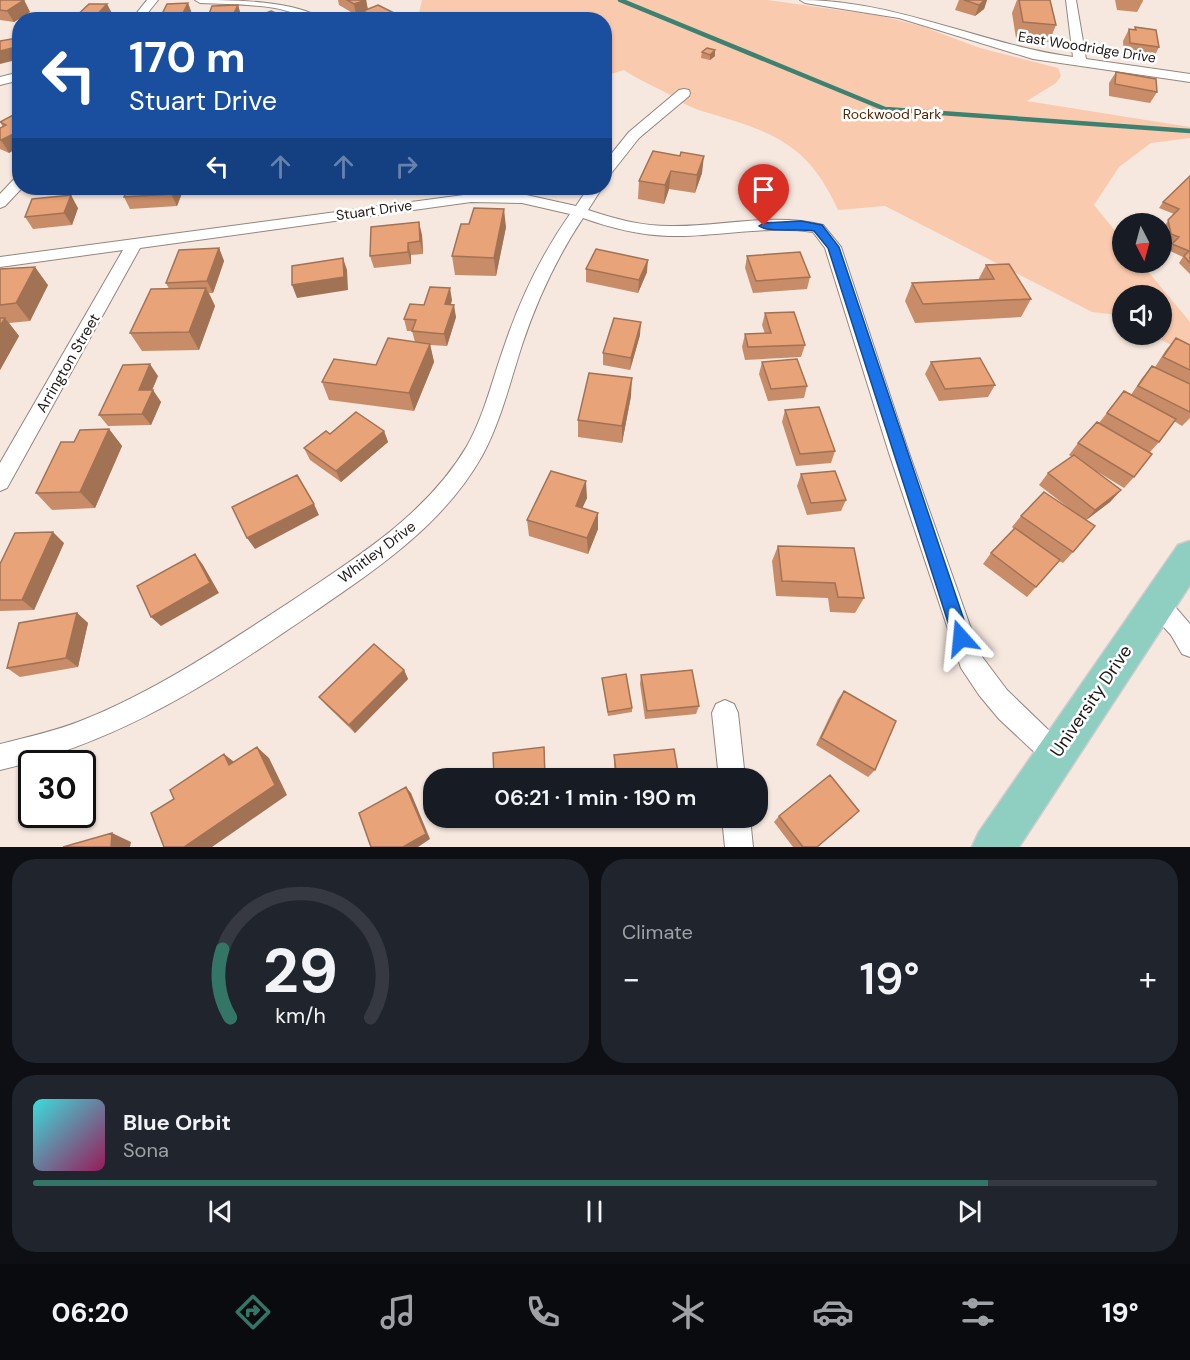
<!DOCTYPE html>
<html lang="en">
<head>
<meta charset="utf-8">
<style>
	body { margin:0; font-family:"DM Sans",sans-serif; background:#20242c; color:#f1f3f6; height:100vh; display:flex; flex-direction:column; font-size:22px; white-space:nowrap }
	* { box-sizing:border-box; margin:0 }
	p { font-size:20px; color:#9ea1a6 }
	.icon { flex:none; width:33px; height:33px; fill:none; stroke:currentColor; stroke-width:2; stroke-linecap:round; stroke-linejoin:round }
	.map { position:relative; height:847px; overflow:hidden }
	.panel { display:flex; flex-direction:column; gap:12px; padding:12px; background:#0d0f14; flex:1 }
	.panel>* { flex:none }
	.guide { position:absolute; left:12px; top:12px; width:600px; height:183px; border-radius:24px; box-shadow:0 2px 4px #0004; background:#1a4fa0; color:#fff; overflow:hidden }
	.needle { width:39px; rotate:174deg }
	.controls { position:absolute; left:1112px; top:213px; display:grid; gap:12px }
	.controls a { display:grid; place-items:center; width:60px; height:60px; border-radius:50%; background:#171b24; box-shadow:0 2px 4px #0004; font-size:30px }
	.speed { position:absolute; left:18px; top:750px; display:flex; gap:12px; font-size:30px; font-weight:700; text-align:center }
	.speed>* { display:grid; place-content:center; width:78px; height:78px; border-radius:50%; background:#171b24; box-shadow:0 2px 4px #0004; line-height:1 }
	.speed .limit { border:3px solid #111; border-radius:9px; background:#fff; color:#111 }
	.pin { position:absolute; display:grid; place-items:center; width:51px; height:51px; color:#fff; margin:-62px -26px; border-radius:50% 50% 50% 0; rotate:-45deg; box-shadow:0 0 6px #0007 }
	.pin .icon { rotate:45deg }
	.me { position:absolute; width:66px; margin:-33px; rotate:342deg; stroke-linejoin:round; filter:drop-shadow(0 0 4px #0008) }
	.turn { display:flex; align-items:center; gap:21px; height:126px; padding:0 18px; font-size:27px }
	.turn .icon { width:78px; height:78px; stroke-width:2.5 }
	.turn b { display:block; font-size:42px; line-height:51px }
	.lanes { display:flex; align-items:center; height:57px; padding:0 18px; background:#0003; justify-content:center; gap:30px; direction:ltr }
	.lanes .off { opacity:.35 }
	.big { font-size:45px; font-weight:600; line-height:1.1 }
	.panel .widget { flex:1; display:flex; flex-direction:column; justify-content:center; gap:9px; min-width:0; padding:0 21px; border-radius:24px; background:#20242c }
	.panel .dial { align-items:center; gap:0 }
	.dial svg { height:156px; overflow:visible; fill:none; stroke:#363941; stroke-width:7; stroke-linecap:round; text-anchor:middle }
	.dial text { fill:#f1f3f6; stroke:none }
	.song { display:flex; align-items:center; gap:18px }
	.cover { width:72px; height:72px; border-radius:9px; background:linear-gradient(135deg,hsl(180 70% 55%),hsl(330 70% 35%)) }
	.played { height:6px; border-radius:3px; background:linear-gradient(90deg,#337566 85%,#363941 85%) }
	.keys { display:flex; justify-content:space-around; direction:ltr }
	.heat { display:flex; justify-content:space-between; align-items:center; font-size:33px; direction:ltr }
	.panel .tiles { flex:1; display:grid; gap:12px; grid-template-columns:1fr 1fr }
	.widget:last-child { grid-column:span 2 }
	.trip { position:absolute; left:423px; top:768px; width:345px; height:60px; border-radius:24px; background:#171b24; box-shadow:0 2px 4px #0004; font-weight:600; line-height:60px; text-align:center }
	.menu { display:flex; height:96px; justify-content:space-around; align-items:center; background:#090b0e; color:#9ea1a6 }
	.menu .icon { width:42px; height:42px }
	.menu .on { color:#337566 }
	.menu b { font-size:27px; color:#f1f3f6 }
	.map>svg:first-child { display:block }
	.green { fill:#facaae }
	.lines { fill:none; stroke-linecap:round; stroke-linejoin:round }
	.stream { stroke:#3d8170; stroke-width:4.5 }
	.street-casing { stroke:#93867f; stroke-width:2 }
	.primary-casing { stroke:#cdcccc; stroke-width:3 }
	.street { fill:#fff; fill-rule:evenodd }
	.primary { fill:#8ecfc1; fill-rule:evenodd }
	.wall { fill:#c88c68 }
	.shaded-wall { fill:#a27255 }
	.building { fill:#e8a379; stroke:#a27255; stroke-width:1.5 }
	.route { fill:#1a73e8; stroke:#114b97; stroke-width:1.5 }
	.labels { text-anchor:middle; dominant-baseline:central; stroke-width:5; stroke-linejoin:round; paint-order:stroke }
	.far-street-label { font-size:14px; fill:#1d1816; stroke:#fff }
	.far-park-label { font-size:14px; fill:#502504; stroke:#fff }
	.street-label { font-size:15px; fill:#1d1816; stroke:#fff }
	.near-street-label { font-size:18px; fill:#1d1816; stroke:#fff }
</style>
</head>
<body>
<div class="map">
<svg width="1190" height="847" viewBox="0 0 1190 847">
	<rect width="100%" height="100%" fill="#f6e8df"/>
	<path class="green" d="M422,0H768L881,16L921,26L980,48L1058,68L1061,76L1056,83L1027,101L1190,127V138L1151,143L1119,167L1094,205L1122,239V262L1141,263L1190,322V354L1151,335L1161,334V296H1122V320L1110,314L1092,312L885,206L838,210C807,141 769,131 702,111C689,108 676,98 665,92C651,85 637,79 624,70L605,76L604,20H451L419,13Z"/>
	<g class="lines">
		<path class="stream" d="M620,0L885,109L1190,131"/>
		<g class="street-casing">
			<path id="street" d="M147,0H158L142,20H131Z
				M195,0C233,0 294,0 325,20C307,20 293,11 275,8C250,4 225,4 200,3Z
				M800,0C897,0 979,44 1073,57L1066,0H1076L1086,59L1190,74V82L1033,59L899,18L805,3Z
				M20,72V80L0,85V77Z
				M684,89L689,90L690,93L689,96L639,138L609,176L604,177V163L629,132L679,90Z
				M20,177V188H22L5,206L0,208V194L15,178Z
				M588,188H602L588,210C615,219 641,226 670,226C721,227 773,212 823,225L841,247L909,453L980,654L1007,690L1064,745L1068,754L1064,763L1055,767L1046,763L999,719L979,695L961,668L889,453L825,248L813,232C765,225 717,237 669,236C639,235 611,228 583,218C557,257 537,300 522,345C510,382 501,421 482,456C443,525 378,568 314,612C212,682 122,741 0,770V744C28,737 56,731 83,720C160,689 230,641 299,596C362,554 428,512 467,446C485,414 493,377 505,344C521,297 542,254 570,214L522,203L471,202L140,248L7,488L0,491V463L123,250L0,267V257L471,194H522L576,206Z
				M1157,592L1165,595L1190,624V657L1182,654L1171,635L1149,611L1145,603L1149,595Z
				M725,700L734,704L738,713L745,778H719L712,713L716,704Z
				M722,818H750L753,847H725Z"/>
		</g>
		<g class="primary-casing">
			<path id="primary" d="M1190,541V585L1019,847H972L979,832L1178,545Z"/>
		</g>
		<use href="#street" class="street"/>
		<use href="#primary" class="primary"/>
	</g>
	<path class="wall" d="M0,0H24L30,12L14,22L0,20Z
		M338,0H366L368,9L393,20H365L364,13L356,15L339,5Z
		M959,0H987L984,9L975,16L955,10Z
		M1017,0H1046L1056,25L1049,42L1016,38L1012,13Z
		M1115,0H1143V1L1137,12L1117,10Z
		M188,3L192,14L190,20H164L162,14Z
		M238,5L241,16L240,20H211L209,14Z
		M1135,27L1159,47L1153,59L1124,54L1123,41L1129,29L1134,30Z
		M715,50V56L710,60L701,58L702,52Z
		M1116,72L1157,92L1150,103L1109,96V83Z
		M20,118L9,153L0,149V128L3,127L0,122Z
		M653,151L702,173L695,193L669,189L664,204L638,199L639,181Z
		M1190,176V274L1179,263L1183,257L1168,250L1173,243L1167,240L1164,226L1174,214L1159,208L1163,202Z
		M56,188H83L78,191Z
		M184,188L177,206L130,209L124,197Z
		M78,208L72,225L33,229L25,217Z
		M469,224L506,227L496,276L455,275L452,256Z
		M422,235L423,254L411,255V264L374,268L370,256Z
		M219,248L224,261L213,293H209L215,306L199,350L142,351L130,333L169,289L166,283Z
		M747,256L810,277L807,289L753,293L745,268Z
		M986,265L1031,299L1021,317L915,323L905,301L912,283L978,280Z
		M0,269L48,285L30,321L9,323L19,336L0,370Z
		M586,269L647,272L638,293L586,282Z
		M452,300L451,304L456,317L447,346L430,345L434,362L414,411L329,400L322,382L376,365L415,342L412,331H407L404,319L424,305Z
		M765,313L805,345L801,357L745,360L742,347L745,334H765L762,325Z
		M640,335L630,370L603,365V353Z
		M1176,338L1190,345V418L1182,426L1174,421L1159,442L1150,452L1134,477L1124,488L1093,469L1121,490L1110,502L1086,520L1073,552L1063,563L1059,561L1027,597L983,564L991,553L1014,529L1012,527L1021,516L1070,509L1039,485L1048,473L1072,457L1069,455L1078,443L1099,423L1124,391L1131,395L1142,378L1152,366L1155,367L1166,350Z
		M762,362L807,386L804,398L768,401L759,374Z
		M931,362L995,385L988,397L939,401L925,374Z
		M158,376L152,390L161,402L151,425L108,426L99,415Z
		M631,396L622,443L578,437V420Z
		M785,410L835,451L831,463L796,466L782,422Z
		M109,429L122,446L95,508L52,510L36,493L74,442Z
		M384,431L388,442L341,482L310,460L304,448Z
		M801,474L846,500L841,511L807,515L797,486Z
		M587,498L582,508L598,529L588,554L529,536L527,520Z
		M64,543L34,610L0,611V564Z
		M778,546L864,598L855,613L830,612L828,598L776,596L772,561Z
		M77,613L88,623L78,667L20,677L7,668Z
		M404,670L408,679L355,733L326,705L319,697Z
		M641,675L699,706L696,714L645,719L640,684Z
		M602,678L632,708V712L608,716Z
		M844,691L875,770L868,777L816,745L838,699Z
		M614,755L679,778H615L614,763Z
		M779,816L852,818L817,847H793L774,822Z
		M495,818H549L497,824Z"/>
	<path class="shaded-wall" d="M24,0L30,12L14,22L7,11Z
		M366,0L368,11H363L364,13L356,15L354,4Z
		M985,0H987L984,9L975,16L979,5Z
		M188,3L192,14L190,20H186L183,13Z
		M107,4L113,15L109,20H92Z
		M238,5L241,16L240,20H237L234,13Z
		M392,12L393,20H377V18Z
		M20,46V59L0,64V51Z
		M715,50V56L710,60V55Z
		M608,95L607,107L604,111V99Z
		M20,131V147L9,153L1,140Z
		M704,156L702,173L695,193L697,175Z
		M671,171L669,189L664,204L665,185Z
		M76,188H83L78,191Z
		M174,188H184L177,206L171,194Z
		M71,195L78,208L72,225L64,213Z
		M504,209L506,227L496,276L494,258Z
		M419,222L422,235L423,254L420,241Z
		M408,243L411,255V264L408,252Z
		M219,248L224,261L213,293L207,281Z
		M343,258L347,270L348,290L297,298L292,285Z
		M648,260L647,272L638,293L639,280Z
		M35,267L48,285L30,321L16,303Z
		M206,288L215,306L199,350L189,332Z
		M450,288L452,300L447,316L445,304Z
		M454,305L456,317L447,346L444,334Z
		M5,318L19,336L0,370V326Z
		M641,322L640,335L630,370L631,358Z
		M430,344L434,362L414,411L409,393Z
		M150,364L158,376L147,402L139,390Z
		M632,378L631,396L622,443V426Z
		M153,390L161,402L151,425L142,414Z
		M109,429L122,446L95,508L80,492Z
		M384,431L388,442L341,482L336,471Z
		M586,481L587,498L576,522V506Z
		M1121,490L1110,502L1085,521L1095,510Z
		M314,504L319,515L255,549L247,538Z
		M598,513V529L588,554L587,538Z
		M53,532L64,543L34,610L22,600Z
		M195,554L203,565L219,593L161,626L151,617Z
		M77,613L88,623L78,667L66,658Z
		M404,670L408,679L355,733L349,725Z
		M257,747L269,758L287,795L212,847H184Z
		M224,754L238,765H229Z
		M406,787L411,793L430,839L418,847H403Z
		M112,833L131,842L130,847H111Z"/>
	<path class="building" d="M0,0H24L7,11L0,10Z
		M347,0H366L354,4Z
		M964,0H985L979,5Z
		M1019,0H1050L1056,25L1023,22Z
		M188,3L183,13L162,14L167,4Z
		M89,4H107L92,20H72Z
		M238,5L234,13L209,14L212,6Z
		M378,5L392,12L377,18L363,11Z
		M271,11L291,20H263L265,19L258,16Z
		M1135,27L1156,30L1159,47L1130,43L1129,29L1136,30Z
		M17,38L20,46L0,51V41Z
		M707,48L715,50L710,55L702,52Z
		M1116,72L1156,79L1157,92L1115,84Z
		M13,115L20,118V131L1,140H0V128L6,125L0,122Z
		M653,151L680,156L681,152L704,156L697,175L671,171L665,185L639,181Z
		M1190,176V263L1184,256L1189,251L1172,244L1179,237L1171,234L1168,220L1179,209L1163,202Z
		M128,188H174L171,194L124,197Z
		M71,195L64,213L25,217L32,199Z
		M474,208L504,209L494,258L452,256L461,224H469Z
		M419,222L420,241L408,243V252L370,256L371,227Z
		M219,248L207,281L166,283L179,250Z
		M596,249L648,260L639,280L586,269Z
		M800,252L810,277L756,281L747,256Z
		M343,258L344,277L292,285V266Z
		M1009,264L1031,299L923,304L912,283L994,279L986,265Z
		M35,267L16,303L0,305V269Z
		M430,287L450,288L445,304L454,305L444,334L412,331L416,320L404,319L410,304L424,305Z
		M206,288L189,332L130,333L151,289Z
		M794,312L805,345L748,347L745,334L771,333L765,313Z
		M0,318H5L0,326Z
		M614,318L641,322L631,358L603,353Z
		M388,338L430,344L409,393L322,382L334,359L376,365Z
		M1176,338L1190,345V370L1163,357Z
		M980,358L995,385L945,389L931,362Z
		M797,359L807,386L771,389L762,362Z
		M150,364L139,390H153L142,414L99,415L123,365Z
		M1152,366L1190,384V412L1138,386Z
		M589,373L632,378L622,426L578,420Z
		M1124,391L1176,419L1159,442L1107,413Z
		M819,407L835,451L800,454L785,410Z
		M356,412L384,431L336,471L304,448L326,431L330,434Z
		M1097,422L1152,454L1134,477L1078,443Z
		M109,429L80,492L36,493L61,442H74L80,430Z
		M1074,455L1121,490L1095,510L1048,473Z
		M551,471L586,481L576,506L598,513L587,538L527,520Z
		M835,471L846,500L811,503L801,474Z
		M297,475L314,504L247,538L232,507Z
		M1044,492L1095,526L1073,552L1021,516Z
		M1015,528L1060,560L1036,587L991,553Z
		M53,532L22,600H0V564L15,533Z
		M778,546L854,548L864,598L838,597L835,583L782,581Z
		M195,554L210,583L151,617L137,586Z
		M77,613L66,658L7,668L19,623Z
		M374,644L404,670L349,725L319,697Z
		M692,670L699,706L647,711L641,675Z
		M626,674L632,708L608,712L602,678Z
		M844,691L896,721L875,770L821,738Z
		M257,747L275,785L184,847H164L151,813L174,799L170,790L224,754L229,765Z
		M544,747L545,778H494L493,753Z
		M674,749L679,778H617L614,755Z
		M830,775L859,811L817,847H803L779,816Z
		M406,787L426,834L403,847H371L359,813Z
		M112,833L111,847H63Z"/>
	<path class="route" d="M801,221L822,225L839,247L970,638L967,643L961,645L955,643L953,638L828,248L814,231C800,228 768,233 759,226L764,223Z"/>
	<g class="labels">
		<g class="far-street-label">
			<text transform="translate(1087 47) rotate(9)">East Woodridge Drive</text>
			<text transform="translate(374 210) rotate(-8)">Stuart Drive</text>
		</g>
		<g class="far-park-label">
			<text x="892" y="114">Rockwood Park</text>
		</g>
		<g class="street-label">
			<text transform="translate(68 363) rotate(-60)">Arrington Street</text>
			<text transform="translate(377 552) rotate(-37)">Whitley Drive</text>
		</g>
		<g class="near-street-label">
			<text transform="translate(1091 701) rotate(-56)">University Drive</text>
		</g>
	</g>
</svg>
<div class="controls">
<a><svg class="needle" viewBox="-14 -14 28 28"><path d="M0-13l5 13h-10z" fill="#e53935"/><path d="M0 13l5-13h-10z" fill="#9ea1a6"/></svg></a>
<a><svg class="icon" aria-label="sound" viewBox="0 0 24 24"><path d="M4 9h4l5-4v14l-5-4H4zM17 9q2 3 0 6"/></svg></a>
</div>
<div class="speed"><div class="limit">30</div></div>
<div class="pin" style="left:764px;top:226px;background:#d93025"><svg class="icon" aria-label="arrive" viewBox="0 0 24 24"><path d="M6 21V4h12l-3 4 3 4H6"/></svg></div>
<svg class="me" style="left:961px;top:638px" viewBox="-20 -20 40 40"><path d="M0-17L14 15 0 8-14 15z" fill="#1a73e8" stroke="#fff" stroke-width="4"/></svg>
<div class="trip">06:21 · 1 min · 190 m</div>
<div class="guide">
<div class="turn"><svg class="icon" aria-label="left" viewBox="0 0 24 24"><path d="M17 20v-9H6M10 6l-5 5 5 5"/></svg><div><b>170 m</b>Stuart Drive</div></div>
<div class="lanes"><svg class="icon" aria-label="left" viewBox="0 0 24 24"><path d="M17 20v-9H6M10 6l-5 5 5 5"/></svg><svg class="icon off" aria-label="ahead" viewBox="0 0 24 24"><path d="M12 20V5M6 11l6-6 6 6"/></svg><svg class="icon off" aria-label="ahead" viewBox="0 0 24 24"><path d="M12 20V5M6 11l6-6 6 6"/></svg><svg class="icon off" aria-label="right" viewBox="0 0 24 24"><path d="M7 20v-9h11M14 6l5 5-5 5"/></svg></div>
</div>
</div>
<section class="panel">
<div class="tiles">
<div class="widget dial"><svg viewBox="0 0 100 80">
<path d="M14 69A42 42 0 1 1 86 69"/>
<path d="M14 69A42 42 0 0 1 10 34" stroke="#337566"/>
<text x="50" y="56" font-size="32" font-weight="700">29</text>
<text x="50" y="72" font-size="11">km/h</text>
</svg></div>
<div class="widget"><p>Climate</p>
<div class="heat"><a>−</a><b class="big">19°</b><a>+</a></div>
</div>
<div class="widget">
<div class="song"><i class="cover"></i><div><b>Blue Orbit</b><p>Sona</p></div></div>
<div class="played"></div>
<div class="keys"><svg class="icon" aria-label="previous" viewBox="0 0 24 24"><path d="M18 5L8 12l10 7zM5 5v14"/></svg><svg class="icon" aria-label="pause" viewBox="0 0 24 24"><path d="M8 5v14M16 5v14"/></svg><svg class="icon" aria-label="next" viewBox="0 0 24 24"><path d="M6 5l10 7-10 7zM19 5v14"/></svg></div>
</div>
</div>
</section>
<nav class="menu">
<b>06:20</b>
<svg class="icon on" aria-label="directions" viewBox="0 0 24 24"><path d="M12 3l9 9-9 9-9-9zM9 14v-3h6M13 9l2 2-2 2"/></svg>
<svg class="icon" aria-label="music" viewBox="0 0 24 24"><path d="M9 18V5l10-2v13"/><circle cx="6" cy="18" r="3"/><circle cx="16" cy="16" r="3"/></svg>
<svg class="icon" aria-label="phone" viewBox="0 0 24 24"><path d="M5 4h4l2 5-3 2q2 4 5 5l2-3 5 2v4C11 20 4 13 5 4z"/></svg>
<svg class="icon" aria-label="climate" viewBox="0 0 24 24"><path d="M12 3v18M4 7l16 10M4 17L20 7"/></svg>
<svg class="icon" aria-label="car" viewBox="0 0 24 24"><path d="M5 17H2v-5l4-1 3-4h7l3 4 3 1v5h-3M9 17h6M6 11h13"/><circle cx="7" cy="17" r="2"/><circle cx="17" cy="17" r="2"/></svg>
<svg class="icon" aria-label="filters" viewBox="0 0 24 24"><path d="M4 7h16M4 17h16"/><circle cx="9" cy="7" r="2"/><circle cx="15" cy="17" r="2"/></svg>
<b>19°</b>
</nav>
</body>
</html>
